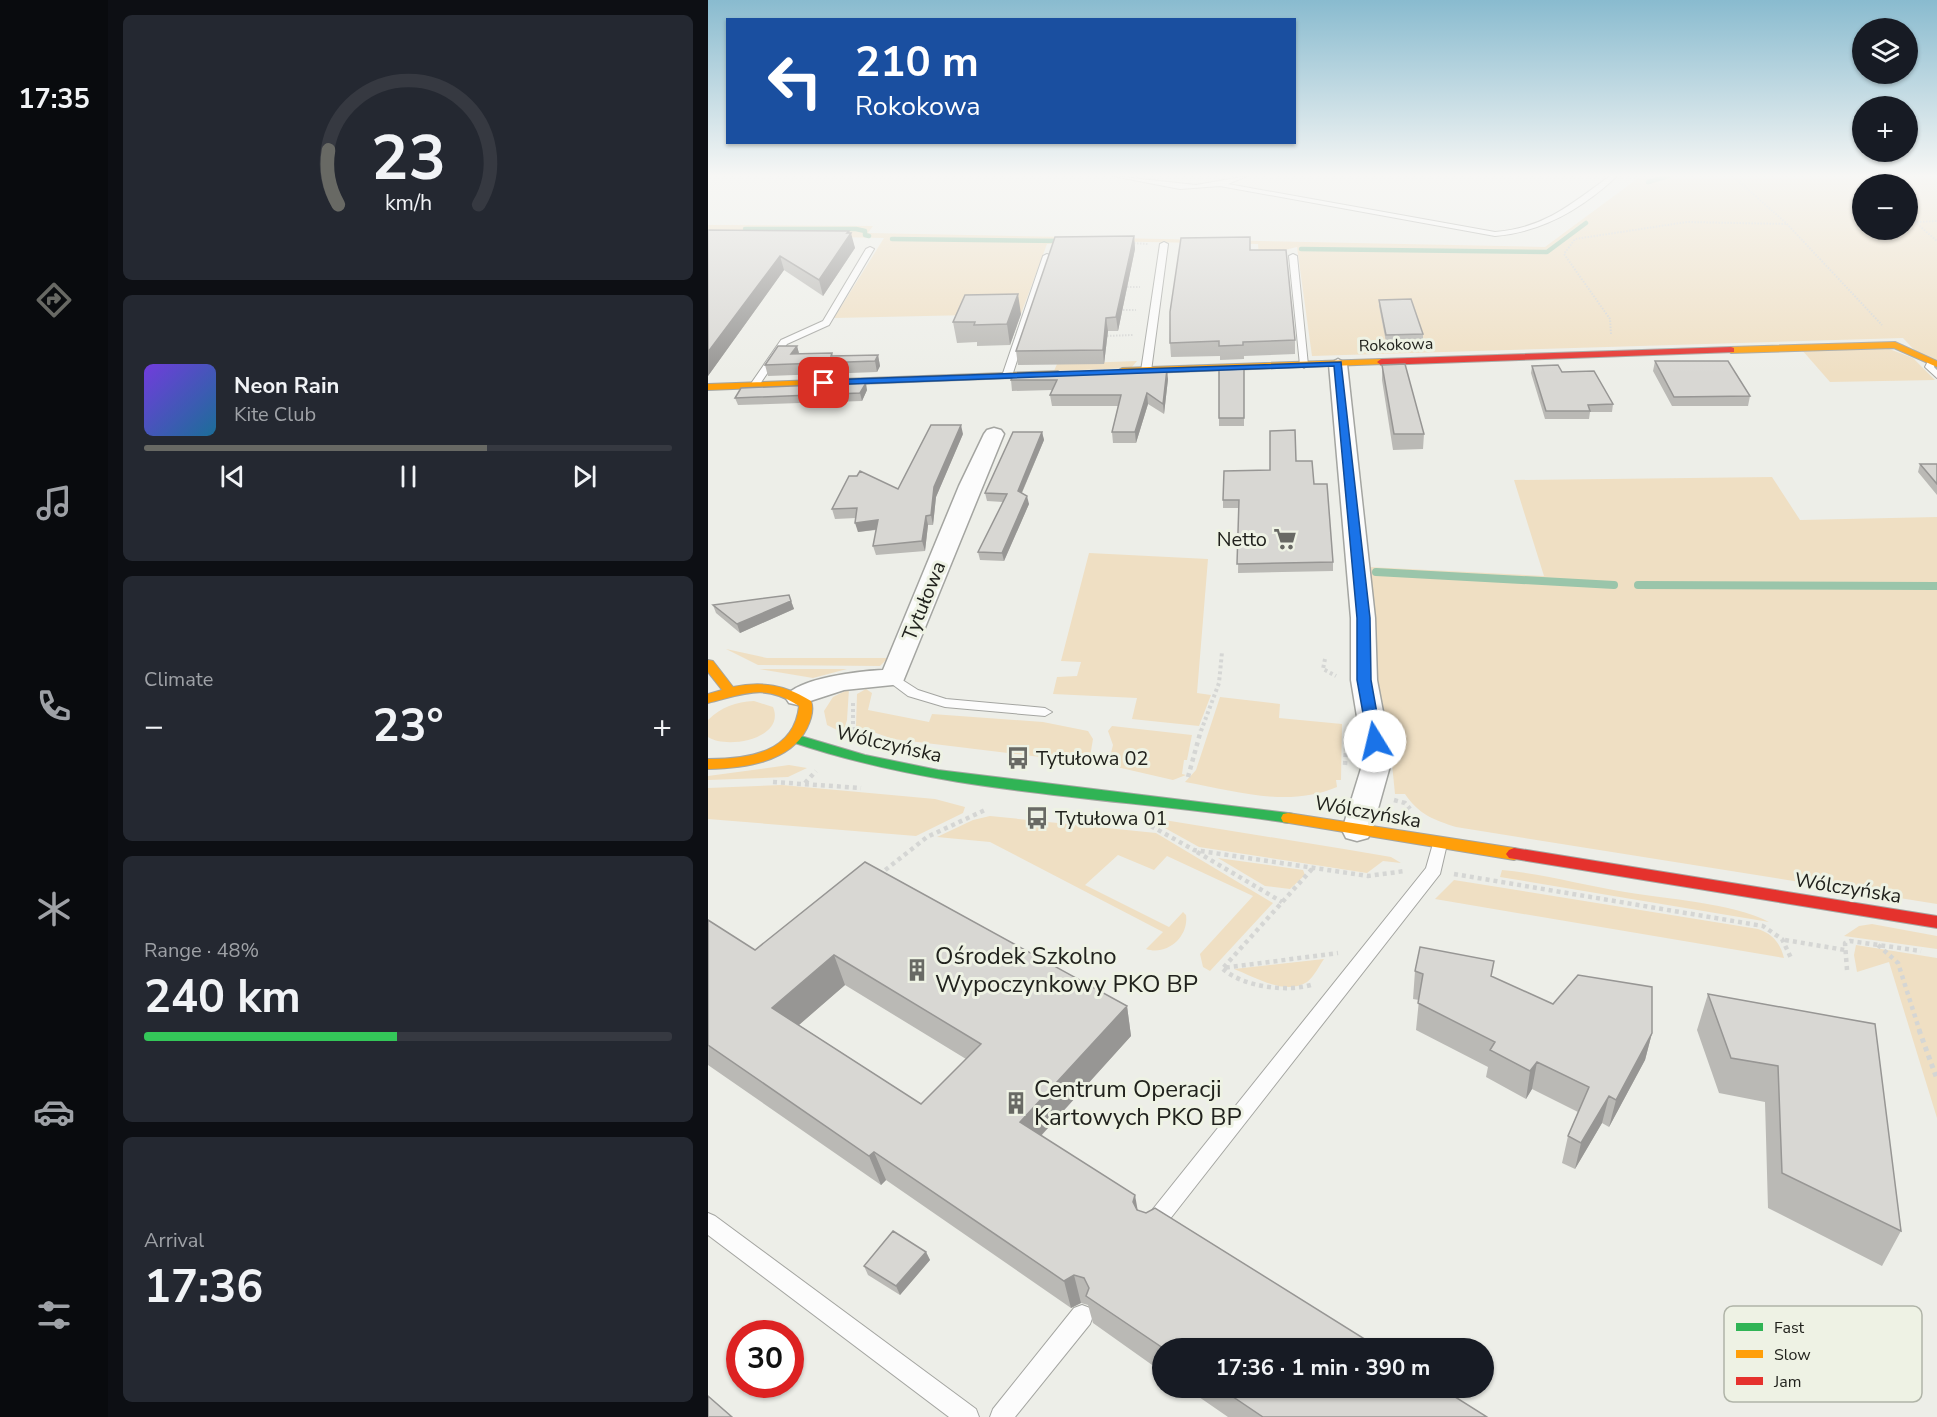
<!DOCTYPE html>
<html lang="en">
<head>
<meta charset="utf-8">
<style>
	body { margin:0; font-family:"Nunito Sans",sans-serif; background:#242831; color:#f1f3f6; height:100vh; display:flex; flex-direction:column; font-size:22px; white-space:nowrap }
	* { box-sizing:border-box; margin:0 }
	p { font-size:20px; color:#9ea1a6 }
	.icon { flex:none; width:33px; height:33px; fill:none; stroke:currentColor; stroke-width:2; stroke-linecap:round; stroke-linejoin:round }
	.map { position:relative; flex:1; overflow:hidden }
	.drawer { display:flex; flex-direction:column; gap:15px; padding:15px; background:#0d0f14; width:600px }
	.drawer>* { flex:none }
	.banner { position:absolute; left:18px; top:18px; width:570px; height:126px; border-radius:0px; box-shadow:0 2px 4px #0004; background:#1a4fa0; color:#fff; overflow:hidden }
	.tools { position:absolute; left:1144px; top:18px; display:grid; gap:12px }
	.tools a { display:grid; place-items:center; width:66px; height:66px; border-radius:50%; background:#171b24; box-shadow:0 2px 4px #0004; font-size:30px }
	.speed { position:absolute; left:18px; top:1320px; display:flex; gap:12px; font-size:30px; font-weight:700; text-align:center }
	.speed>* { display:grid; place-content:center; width:78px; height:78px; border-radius:50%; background:#171b24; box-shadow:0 2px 4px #0004; line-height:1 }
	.speed .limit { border:9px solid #d22; background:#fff; color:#111 }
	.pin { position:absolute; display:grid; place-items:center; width:51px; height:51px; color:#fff; margin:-26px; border-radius:12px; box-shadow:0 3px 9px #0006 }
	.me { position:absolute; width:66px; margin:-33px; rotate:351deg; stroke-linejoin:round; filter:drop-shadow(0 0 4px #0008) }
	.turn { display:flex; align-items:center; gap:21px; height:126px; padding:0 30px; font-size:27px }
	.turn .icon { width:78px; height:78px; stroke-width:2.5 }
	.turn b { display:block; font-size:42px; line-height:51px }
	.big { font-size:45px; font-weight:700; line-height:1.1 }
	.drawer .tile { flex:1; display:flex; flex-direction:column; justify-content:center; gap:9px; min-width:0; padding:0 21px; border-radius:9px; background:#242831 }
	.drawer .dial { align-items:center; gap:0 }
	.dial svg { height:156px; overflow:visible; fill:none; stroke:#363941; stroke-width:7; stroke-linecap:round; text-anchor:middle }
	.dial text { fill:#f1f3f6; stroke:none }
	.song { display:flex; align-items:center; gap:18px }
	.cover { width:72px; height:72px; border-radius:9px; background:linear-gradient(135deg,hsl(260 70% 55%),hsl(200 70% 35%)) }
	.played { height:6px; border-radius:3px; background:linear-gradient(90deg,#686964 65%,#363941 65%) }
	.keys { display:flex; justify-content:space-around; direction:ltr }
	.heat { display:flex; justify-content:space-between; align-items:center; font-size:33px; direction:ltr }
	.charge { height:9px; border-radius:4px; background:linear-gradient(90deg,#34c759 48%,#363941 0) }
	.trip { position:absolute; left:444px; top:1338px; width:342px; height:60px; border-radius:30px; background:#171b24; box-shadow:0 2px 4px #0004; font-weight:700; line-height:60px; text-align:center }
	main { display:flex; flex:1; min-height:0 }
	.tab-bar { display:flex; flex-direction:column; width:108px; justify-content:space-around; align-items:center; background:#090b0e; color:#9ea1a6 }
	.tab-bar .icon { width:42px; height:42px }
	.tab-bar .on { color:#686964 }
	.tab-bar b { font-size:27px; color:#f1f3f6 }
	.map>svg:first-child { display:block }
	.green { fill:#efdfc3; fill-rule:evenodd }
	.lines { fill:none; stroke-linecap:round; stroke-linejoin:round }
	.stream-far1 { stroke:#9ac5aa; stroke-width:4.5 }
	.stream { stroke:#9ac5aa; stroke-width:8 }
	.lane-casing { stroke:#a4a5a1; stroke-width:2 }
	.street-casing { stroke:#a4a5a1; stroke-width:3 }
	.fast-casing { stroke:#a4a5a1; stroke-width:2 }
	.slow-casing { stroke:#a4a5a1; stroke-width:2 }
	.jam-casing { stroke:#a4a5a1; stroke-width:2 }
	.path-far3 { stroke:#d5d6d4; stroke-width:2; stroke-dasharray:1.5 1.5; stroke-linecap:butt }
	.path-far2 { stroke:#d5d6d4; stroke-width:4; stroke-dasharray:3 3; stroke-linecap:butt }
	.path-far1 { stroke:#d5d6d4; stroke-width:4.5; stroke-dasharray:4 4; stroke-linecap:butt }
	.path { stroke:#d5d6d4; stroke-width:5; stroke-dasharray:4.5 4.5; stroke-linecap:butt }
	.lane { fill:#fcfcfc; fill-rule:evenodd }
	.street { fill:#fcfcfc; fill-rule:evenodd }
	.fast { fill:#30b455; fill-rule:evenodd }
	.slow { fill:#ff9f0a; fill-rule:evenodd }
	.jam { fill:#e5322d; fill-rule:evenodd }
	.wall { fill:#bab9b5; fill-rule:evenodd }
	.shaded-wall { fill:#979694 }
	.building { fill:#d8d7d3; stroke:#979694; stroke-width:1.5; fill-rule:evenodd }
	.route { fill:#1a73e8; stroke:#114b97; stroke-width:1.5 }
	.labels { text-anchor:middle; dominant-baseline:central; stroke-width:6; stroke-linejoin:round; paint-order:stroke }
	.far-street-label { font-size:16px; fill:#21221d; stroke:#eef2e4 }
	.poi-label { font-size:20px; fill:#21221d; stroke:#eef2e4; text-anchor:start }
	.street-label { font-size:20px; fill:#21221d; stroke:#eef2e4 }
	.near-poi-label { font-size:24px; fill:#21221d; stroke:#eef2e4; text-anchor:start }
	.key { fill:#eef2e4; stroke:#b0b4a8; stroke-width:1.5 }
	.key-label { font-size:16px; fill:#21221d }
</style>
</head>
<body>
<main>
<nav class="tab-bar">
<b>17:35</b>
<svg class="icon on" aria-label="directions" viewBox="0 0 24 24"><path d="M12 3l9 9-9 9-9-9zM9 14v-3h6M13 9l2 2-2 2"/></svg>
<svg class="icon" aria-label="music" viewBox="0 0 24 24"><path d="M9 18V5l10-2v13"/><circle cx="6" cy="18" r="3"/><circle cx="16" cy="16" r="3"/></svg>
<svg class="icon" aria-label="phone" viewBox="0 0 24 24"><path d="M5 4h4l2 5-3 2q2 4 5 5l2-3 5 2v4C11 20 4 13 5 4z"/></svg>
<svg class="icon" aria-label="climate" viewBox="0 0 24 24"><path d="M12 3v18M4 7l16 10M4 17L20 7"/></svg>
<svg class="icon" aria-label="car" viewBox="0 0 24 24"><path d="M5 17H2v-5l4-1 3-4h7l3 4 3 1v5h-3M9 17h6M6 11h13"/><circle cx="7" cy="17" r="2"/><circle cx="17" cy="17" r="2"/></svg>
<svg class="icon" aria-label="filters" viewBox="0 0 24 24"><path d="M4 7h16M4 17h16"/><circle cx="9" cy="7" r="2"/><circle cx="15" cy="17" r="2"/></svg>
</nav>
<section class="drawer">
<div class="tile dial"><svg viewBox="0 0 100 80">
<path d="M14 69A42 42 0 1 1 86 69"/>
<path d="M14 69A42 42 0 0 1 9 41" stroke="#686964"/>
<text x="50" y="56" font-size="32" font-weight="700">23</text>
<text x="50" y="72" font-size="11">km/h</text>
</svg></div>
<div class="tile">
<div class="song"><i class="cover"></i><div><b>Neon Rain</b><p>Kite Club</p></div></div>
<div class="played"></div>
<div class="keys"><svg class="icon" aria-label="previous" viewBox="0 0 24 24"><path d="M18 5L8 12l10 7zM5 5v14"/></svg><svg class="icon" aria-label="pause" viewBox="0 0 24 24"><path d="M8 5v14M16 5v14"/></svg><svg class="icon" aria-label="next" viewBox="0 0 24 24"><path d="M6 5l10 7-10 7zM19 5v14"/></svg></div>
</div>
<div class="tile"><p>Climate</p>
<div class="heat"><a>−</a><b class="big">23°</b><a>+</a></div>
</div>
<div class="tile"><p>Range · 48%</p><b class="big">240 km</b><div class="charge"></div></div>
<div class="tile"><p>Arrival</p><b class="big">17:36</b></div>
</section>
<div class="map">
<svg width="1229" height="1417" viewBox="0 0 1229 1417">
	<rect width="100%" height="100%" fill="#edeee8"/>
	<path class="green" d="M933,176H1229V362L1210,354L1195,338L604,356L589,247L551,256L550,244L385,241L339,244L313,314L126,318L176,238L0,234V225L165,226L160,233L837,247ZM1155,184H1200V230H1155Z
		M1176,347L1205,358L1227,380L1122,382L1094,350Z
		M429,361L423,368L346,371L349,364Z
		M1064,477L1092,520L1229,517V904L748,827C726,820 710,814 697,794H687L682,744L669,684L661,567L836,576L806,480Z
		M381,553L500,559L489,693L503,695L491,726L424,719L429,698L345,694L349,677L369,676L373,662L353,661Z
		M18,649L59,658H180L172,666L50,665Z
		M51,669H139L105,678Z
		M141,689L139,720L135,733L119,725L116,711L125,697Z
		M158,689L164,693L160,710L221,722L224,714L335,722L380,731L385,739L381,763L185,739L148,726L149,694Z
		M512,697L572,704L571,718L634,724L633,780H628L629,787C579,808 528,791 477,782L488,770Z
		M46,701L65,707C78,738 20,750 0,737V720C13,707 28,702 46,701Z
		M404,726L484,735L479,760H476L474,774L478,775L465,780L400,765L405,745L400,731Z
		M81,765L99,768L80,777L0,780V776Z
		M74,785L227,799L257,807L255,813L208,836L0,819V788Z
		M282,816L448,833L565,903L502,971L495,967L492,954L545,896L459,856L446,870L410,855L377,885L461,927L475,912L478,915C481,937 459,956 438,949L455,932L282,842L229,837L265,820Z
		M450,819L636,849L683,857L693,863L675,861L659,873L491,847L446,822Z
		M510,858L595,870L597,875L582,889L557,886Z
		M794,870C836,874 875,885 917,892C958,899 1025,903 1061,922L792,877Z
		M746,880L1050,929C1065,934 1072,943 1076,958L727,899Z
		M1164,924L1229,936V949L1136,936L1151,926Z
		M1148,945L1229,958V1118L1181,962L1149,972L1146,955Z
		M616,959C611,966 606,977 599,982C577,996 547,977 526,969Z"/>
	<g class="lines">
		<path class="stream-far1" d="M940,182L960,176
			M37,229H148L157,231V235L161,236
			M184,239L357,241
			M593,249L839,252L878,223"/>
		<path class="stream" d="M668,572L906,585
			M930,585L1229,586"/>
		<g class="lane-casing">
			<path id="lane" d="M405,176L488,185L539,176L520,184L787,232C837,228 863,204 902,176H909C875,208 835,232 787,236L512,186L472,189Z
				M456,242L460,244L443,371L438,374L433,371L452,244Z
				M162,247L166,249L121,325L79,344L50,387H44L42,385L73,340L115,321L158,249Z
				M339,254L343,256L304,376L296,378L294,376L335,256Z
				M585,254L589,256L600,365L596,368L592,365L581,256Z
				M1223,360L1227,363L1226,367L1229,370V378L1217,367L1220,361Z
				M185,674L210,690L238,699L337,708L344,712L337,716L237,707L200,696L180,681L178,678L180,675Z
				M731,839L736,840L739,844L732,874L451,1233L444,1236L437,1233L434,1226L437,1219L718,868L726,840Z
				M0,1213L7,1216L268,1409L271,1417H241L0,1235Z
				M374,1305L382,1308L385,1316L382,1324L307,1417H282L285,1409L366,1308Z"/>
		</g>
		<g class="street-casing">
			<path id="street" d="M630,359L639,364L667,618L669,680L684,759L664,830L660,838L649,841L638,838L634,830L656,759L643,680V618L621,364Z
				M286,428L293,430L296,434L194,684L136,690L90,705L81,703L77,697C90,678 152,671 175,670L251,486L276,434L279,430Z"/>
		</g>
		<g class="fast-casing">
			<path id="fast" d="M86,734L157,755L230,770L580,813L585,814L587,818L585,822L580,823C413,797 242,796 81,741L79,738L81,735Z"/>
		</g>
		<g class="slow-casing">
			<path id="slow" d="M1187,342L1229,361V367L1186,348L1023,353L1019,350L1023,347Z
				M673,359L677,362L676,364L414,374L409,371L414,368Z
				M350,371L355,374L353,376L0,390V384Z
				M0,660L5,661L25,687C54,681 78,685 103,701C106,709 103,720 99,728C82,763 35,768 0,769V759C40,759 86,753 91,706C56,683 37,694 0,703V694L14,690L0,672Z
				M580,813L806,848L811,850L814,854L811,858L806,860L575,822L573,818L575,814Z"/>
		</g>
		<g class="jam-casing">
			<path id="jam" d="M1023,347L1026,348V352L673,365L669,362L673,359Z
				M806,848L1229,916V928L801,858L798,854L801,850Z"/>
		</g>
		<path class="path-far3" d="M1025,176L1079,224L1174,325
			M1154,176L1164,184
			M1200,216L1229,241
			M1209,222L1229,221
			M423,243L440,244
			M416,287H432
			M412,310H428
			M903,334L902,319L856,254L867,239L979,222L1079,224
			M396,336L425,335"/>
		<path class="path-far2" d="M617,659L615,669L628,676
			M145,703V730
			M493,731L511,683L514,652"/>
		<path class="path-far1" d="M637,765L638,749
			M480,777L493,730
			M65,782L153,788
			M97,783L108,771
			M686,800L697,803L702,809
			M443,826L486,850L660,876L697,871
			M489,852L574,902
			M604,869L515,968L630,953
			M746,874L1055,926L1074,939L1084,960
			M171,875L219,837L277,810
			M1077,940L1137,950
			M1170,945L1190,963L1212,1032
			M515,969C535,987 581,993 606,984
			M1139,970L1137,943L1142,941L1213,951"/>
		<path class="path" d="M1211,1030L1229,1079"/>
		<use href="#lane" class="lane"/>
		<use href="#street" class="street"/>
		<use href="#fast" class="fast"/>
		<use href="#slow" class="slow"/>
		<use href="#jam" class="jam"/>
	</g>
	<path class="wall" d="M0,230L141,231L147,248L115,296L76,270L0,376Z
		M426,236L427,249L410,331H400L396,364L310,365L308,351Z
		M542,250L587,340V354L536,356V359L512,360V356L463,357L462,343Z
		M671,300L715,334V341L678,342L671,306Z
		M313,314L302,345L269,346V342L249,343L245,322Z
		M89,346L91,354L124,353L125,356L170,355L172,366L169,372L60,376L57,365Z
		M947,361L1042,396L1040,406H964L945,371Z
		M674,365L716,434L715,449L685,450L674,380Z
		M824,366L854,372L905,404L904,412H882L881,419H837L823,373Z
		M536,369V426H511V418Z
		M305,375L460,379L456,414L440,404L428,443H405L404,432L410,406H344L342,395L344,390L304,391L303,380Z
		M159,390L154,401L30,405L27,398Z
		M334,432L336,440L314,493L321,504L296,561L272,560L270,552L295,502L279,501L277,493Z
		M255,434L228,497L225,525H220L217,551L168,555L165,546L168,530L150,532L148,518L127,519L124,509L190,489Z
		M588,461L606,484L625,562V571L530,573L531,508H515V500Z
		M1212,464H1229V495L1210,472Z
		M81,595L86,609L32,633L8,613L5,605Z
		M157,862L419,1006L423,1036L333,1136L430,1210L454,1348V1372L385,1323L380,1305L373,1303L363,1308L178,1180L173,1185L0,1065V920L47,950ZM137,985L258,1059L213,1104L91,1025Z
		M707,971L784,977L845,1004L944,1033L937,1060L901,1127L894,1123L867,1169L854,1163L860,1136L870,1112L824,1089L818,1099L778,1077L780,1067L708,1030L711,1000L705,999Z
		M1000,994L1167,1024L1193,1231L1174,1266L1060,1208L1057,1102L1011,1093L989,1030Z
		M218,1252L222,1260L192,1295L160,1275L156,1266Z
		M478,1388H733L779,1417H520Z"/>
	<path class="shaded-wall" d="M141,231L142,236L143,233L147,248L115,296L111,280Z
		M426,236L427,249L410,331L408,317Z
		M72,256L76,270L0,376V352Z
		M310,294L313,314L302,345L299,324Z
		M398,318L400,331L396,364L395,350Z
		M89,346L92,357L83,354Z
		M170,355L172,366L169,372L167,361Z
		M459,369L460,379L456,414L455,404Z
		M158,383L159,390L154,401L152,393Z
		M439,393L440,404L428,443L427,432Z
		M253,425L255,434L228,497L225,525L223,515L226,487Z
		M334,432L336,440L311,499L310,491Z
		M319,496L321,504L296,561L294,553Z
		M218,516L220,525L217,551L214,541Z
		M170,520L172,529L150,532L147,523Z
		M83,601L86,609L32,633L29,624Z
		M126,955L137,985L77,1037L64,1008Z
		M419,1006L423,1036L319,1151L312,1122Z
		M944,1033L937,1060L901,1127L908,1100Z
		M829,1062L824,1089L818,1099L822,1071Z
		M901,1096L894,1123L867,1169L873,1143Z
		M166,1152L178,1180L173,1185L161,1156Z
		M427,1195L432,1223L425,1202Z
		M218,1252L222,1260L192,1295L188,1286Z
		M366,1275L373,1303L363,1308L356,1281Z"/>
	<path class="building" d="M0,230L141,231L139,233H143L111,280L72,256L0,352Z
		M426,236L408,317L398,318L395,350L308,351L347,237Z
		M542,237V250H578L587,340L535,342V345L511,346V341L462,343V312L473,238Z
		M310,294L299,324L266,325L267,322H245L257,295Z
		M703,299L715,334L678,335L671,300Z
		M70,346H89L83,354L124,353L123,356L170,355L167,361L57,365Z
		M947,361H1020L1042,396L966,397Z
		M697,364L716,434H686L674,365Z
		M850,365L854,372L886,371L905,404L880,405L882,411H838L824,366Z
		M459,369L455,404L439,393L427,432H404L413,395H342L349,380H303L305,375Z
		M536,369V418H511V370Z
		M158,383L152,393L27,398L33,388Z
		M223,425H253L226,487L223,515L218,516L214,541L165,546L170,520L147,523L149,508L124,509L141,476H149L152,471L190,489Z
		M587,430L588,461H604L606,484H619L625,562L529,564L531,500H515L516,471L562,470V431Z
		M305,432H334L310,491L319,496L294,553L270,552L299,494L277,493Z
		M1212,464H1229V484Z
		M81,595L83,601L29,624L5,605Z
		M157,862L419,1006L312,1122L427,1195L425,1202L429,1210L438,1213L447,1208L671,1348H455L378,1296L381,1288L376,1278L366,1275L356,1281L166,1152L161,1156L0,1045V920L47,950ZM126,955L273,1044L213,1104L64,1008Z
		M712,947L786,961L783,976L845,1004L870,975L944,987V1033L908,1100L901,1096L873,1143L860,1136L881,1087L829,1062L822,1071L782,1050L787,1042L710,1003L715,974L707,971Z
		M1000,994L1167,1024L1193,1231L1074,1173L1070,1066L1023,1058Z
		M185,1231L218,1252L188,1286L156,1266Z
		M512,1388H733L779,1417H555Z
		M0,1396L24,1417H0Z"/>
	<linearGradient id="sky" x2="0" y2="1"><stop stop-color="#89bbcf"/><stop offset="0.47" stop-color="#f7f7f5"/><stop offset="1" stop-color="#f7f7f5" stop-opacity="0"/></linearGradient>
	<rect width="1229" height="374" fill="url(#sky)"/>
	<path class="route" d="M633,362L662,618L663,680L674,741L667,745L660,741L649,680V618L626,366L116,385L111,383L116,380Z"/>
	<defs>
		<g id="supermarket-bare" transform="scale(1.8)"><path d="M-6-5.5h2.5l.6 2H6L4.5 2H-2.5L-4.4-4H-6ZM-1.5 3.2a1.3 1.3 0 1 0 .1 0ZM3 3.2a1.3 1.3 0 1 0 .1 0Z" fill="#686964" stroke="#eef2e4" stroke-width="2.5" paint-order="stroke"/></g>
		<g id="bus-bare" transform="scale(1.8)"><path d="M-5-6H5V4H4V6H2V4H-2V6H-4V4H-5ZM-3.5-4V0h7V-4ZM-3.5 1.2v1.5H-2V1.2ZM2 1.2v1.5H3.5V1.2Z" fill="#686964" stroke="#eef2e4" stroke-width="2.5" paint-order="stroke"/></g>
		<g id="building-bare" transform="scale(1.8)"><path d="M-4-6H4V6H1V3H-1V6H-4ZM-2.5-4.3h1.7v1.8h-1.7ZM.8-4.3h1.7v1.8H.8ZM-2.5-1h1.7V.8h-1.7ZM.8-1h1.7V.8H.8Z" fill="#686964" stroke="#eef2e4" stroke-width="2.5" paint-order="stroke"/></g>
	</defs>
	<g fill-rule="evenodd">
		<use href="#supermarket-bare" x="577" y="539"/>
		<use href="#bus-bare" x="310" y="758"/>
		<use href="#bus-bare" x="329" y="818"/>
		<use href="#building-bare" x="209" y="970"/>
		<use href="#building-bare" x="308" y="1103"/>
	</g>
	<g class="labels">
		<g class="far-street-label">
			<text transform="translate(688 345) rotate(-2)">Rokokowa</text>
		</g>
		<g class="poi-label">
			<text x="559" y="539" text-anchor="end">Netto</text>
			<text x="328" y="758">Tytułowa 02</text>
			<text x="347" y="818">Tytułowa 01</text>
		</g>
		<g class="street-label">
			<text transform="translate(216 601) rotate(-68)">Tytułowa</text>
			<text transform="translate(181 744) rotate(13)">Wólczyńska</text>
			<text transform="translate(660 812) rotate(10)">Wólczyńska</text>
			<text transform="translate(1140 888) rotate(9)">Wólczyńska</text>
		</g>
		<g class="near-poi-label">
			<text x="227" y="956">Ośrodek Szkolno<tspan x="227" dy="28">Wypoczynkowy PKO BP</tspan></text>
			<text x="326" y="1089">Centrum Operacji<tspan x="326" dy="28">Kartowych PKO BP</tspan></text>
		</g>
	</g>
	<rect x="1016" y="1306" width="198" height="96" rx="9" class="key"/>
	<rect x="1028" y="1323" width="27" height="8" fill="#30b455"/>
	<rect x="1028" y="1350" width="27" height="8" fill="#ff9f0a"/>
	<rect x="1028" y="1377" width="27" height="8" fill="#e5322d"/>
	<g class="key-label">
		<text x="1066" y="1333">Fast</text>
		<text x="1066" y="1360">Slow</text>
		<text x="1066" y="1387">Jam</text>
	</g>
</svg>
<div class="tools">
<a><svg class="icon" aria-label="layers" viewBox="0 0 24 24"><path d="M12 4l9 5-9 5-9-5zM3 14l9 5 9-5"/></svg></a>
<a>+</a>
<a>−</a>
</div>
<div class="speed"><div class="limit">30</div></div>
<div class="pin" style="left:116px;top:383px;background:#d93025"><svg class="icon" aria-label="arrive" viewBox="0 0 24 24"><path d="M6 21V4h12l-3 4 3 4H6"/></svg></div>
<svg class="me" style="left:667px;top:741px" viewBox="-20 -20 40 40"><circle r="19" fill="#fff"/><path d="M0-13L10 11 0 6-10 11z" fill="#1a73e8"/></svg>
<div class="trip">17:36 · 1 min · 390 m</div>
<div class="banner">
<div class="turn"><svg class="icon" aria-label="left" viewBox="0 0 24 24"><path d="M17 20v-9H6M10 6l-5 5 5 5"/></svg><div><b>210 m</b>Rokokowa</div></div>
</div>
</div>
</main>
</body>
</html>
